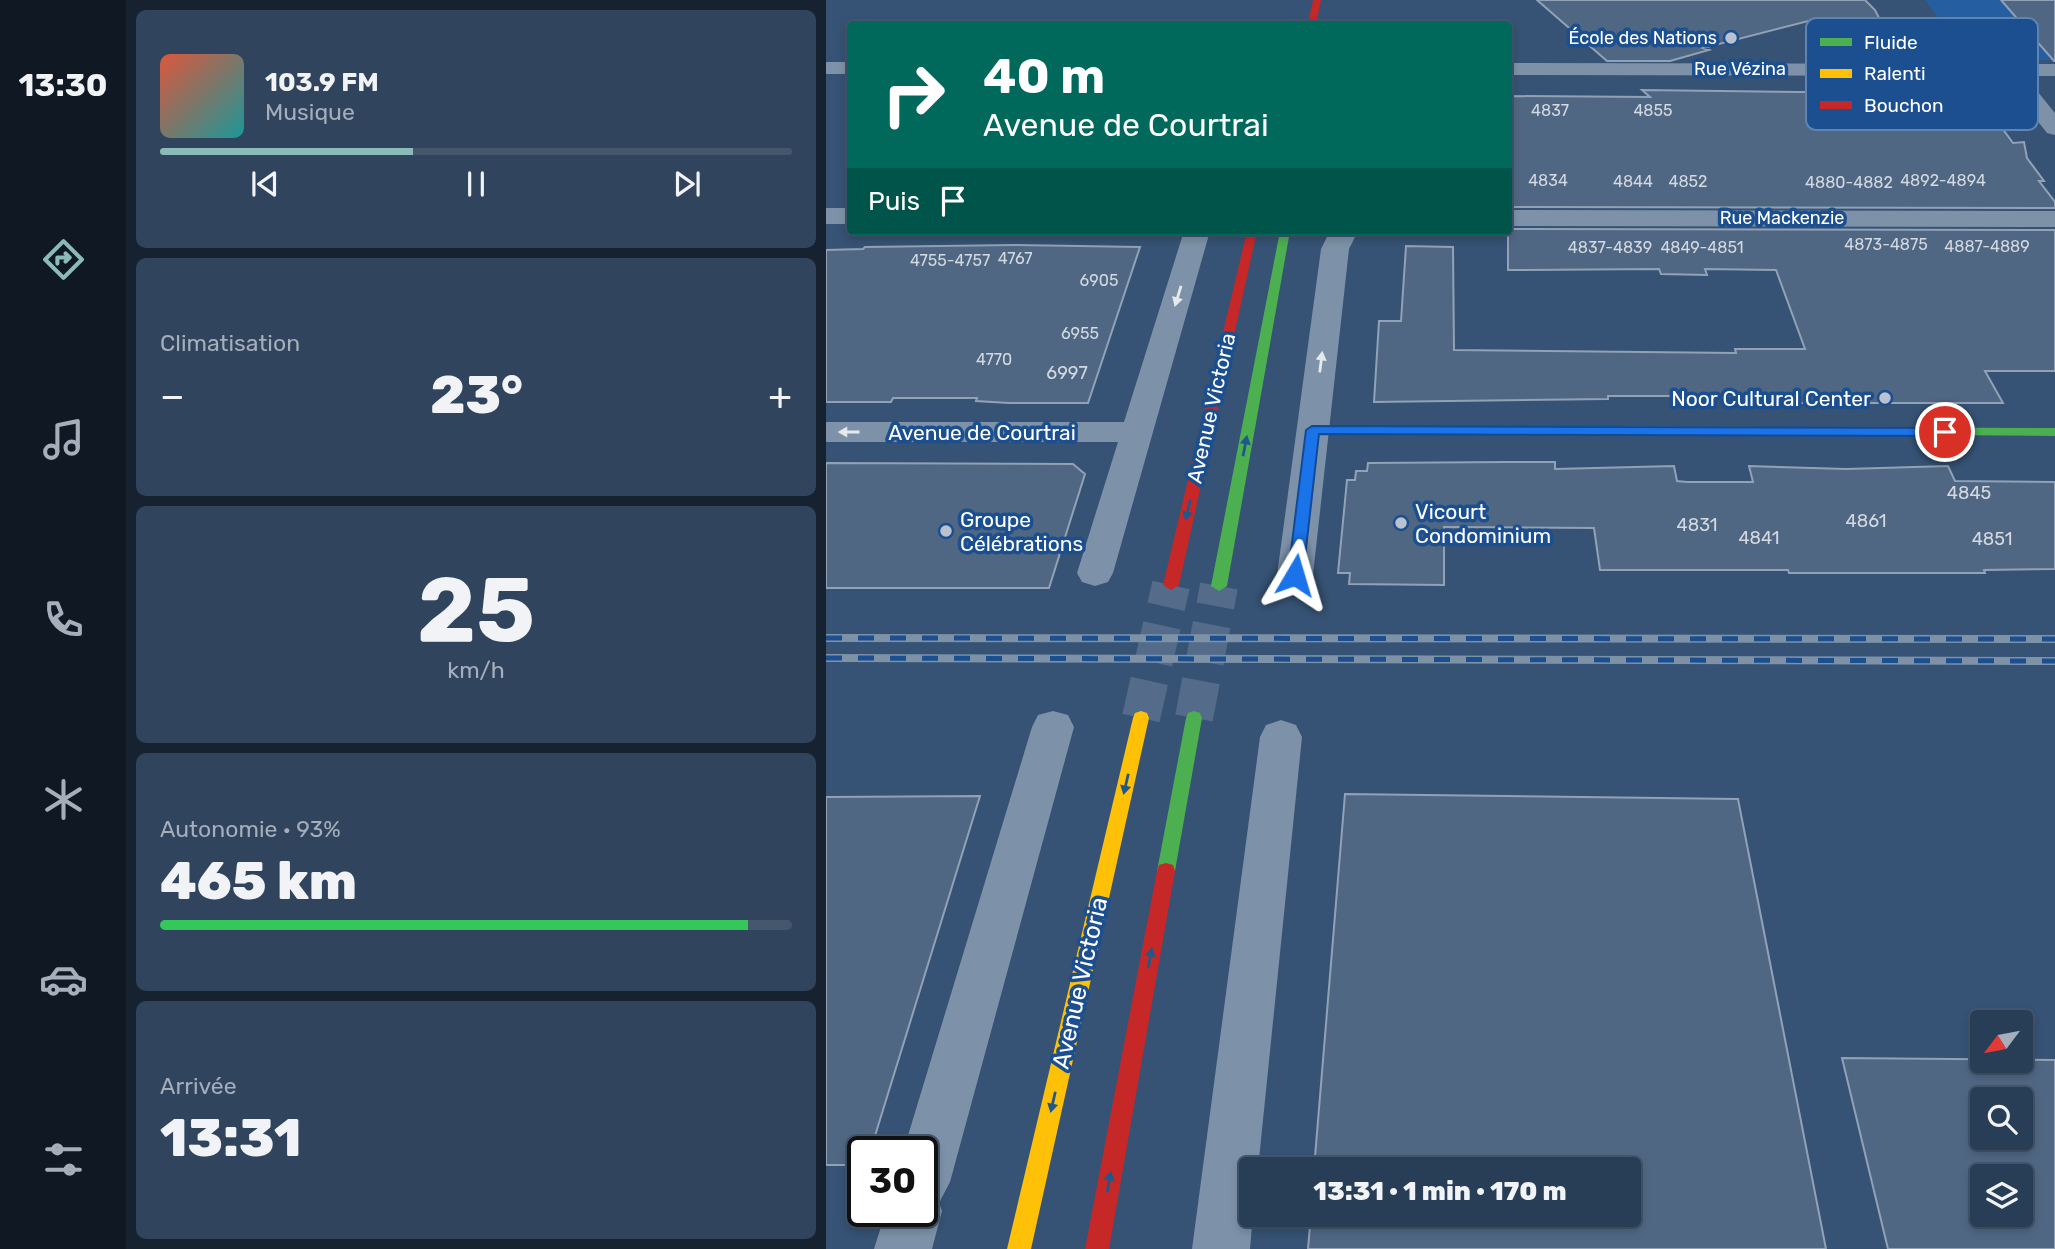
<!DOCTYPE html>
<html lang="fr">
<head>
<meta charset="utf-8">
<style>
	body { margin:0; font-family:Rubik,sans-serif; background:#30455d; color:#f1f3f6; height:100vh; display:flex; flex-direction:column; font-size:26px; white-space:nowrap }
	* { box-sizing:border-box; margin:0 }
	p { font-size:23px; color:#a5aeba }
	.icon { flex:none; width:38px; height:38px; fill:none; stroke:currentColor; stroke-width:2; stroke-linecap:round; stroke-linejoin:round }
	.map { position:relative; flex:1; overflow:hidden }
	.details { display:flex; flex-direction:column; gap:10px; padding:10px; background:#162230; width:700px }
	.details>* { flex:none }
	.hud { position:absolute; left:21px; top:21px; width:665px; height:214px; border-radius:7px; box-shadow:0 4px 10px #0003,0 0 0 2px #44576d; background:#00695c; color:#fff; overflow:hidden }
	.needle { width:46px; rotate:238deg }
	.tools { position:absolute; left:1144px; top:1010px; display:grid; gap:14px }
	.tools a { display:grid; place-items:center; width:63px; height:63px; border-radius:7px; background:#283e57; box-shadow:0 4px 10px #0003,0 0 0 2px #44576d; font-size:35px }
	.speed { position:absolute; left:21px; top:1136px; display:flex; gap:14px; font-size:35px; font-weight:700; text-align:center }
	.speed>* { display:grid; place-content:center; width:91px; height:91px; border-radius:50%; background:#283e57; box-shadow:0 4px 10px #0003,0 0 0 2px #44576d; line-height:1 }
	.speed .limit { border:4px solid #111; border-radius:10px; background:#fff; color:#111 }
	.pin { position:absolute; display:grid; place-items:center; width:60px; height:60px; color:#fff; margin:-30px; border:4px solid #fff; border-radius:50%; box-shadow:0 2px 7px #0007 }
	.me { position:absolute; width:77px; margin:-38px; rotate:7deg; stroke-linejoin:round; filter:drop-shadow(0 0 5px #0008) }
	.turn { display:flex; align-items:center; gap:24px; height:147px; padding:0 21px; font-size:32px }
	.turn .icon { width:91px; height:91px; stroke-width:2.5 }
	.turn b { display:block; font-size:49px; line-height:60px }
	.then { display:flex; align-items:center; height:66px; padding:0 21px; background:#0003; gap:14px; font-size:26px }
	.big { font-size:52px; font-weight:800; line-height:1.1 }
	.details .card { flex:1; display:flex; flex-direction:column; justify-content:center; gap:10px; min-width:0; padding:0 24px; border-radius:10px; background:#30455d }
	.details .dial { align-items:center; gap:0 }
	.dial b { font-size:91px; line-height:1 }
	.song { display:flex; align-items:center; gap:21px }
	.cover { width:84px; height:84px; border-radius:10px; background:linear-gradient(135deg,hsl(10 70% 55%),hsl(180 70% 35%)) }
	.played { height:7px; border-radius:4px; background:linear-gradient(90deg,#8bbbb9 40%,#44576d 40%) }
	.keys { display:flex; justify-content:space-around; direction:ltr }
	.heat { display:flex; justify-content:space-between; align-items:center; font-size:38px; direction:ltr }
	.charge { height:10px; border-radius:5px; background:linear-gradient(90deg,#34c759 93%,#44576d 0) }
	.trip { position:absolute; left:413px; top:1157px; width:402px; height:70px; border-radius:7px; background:#283e57; box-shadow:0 4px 10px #0003,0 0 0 2px #44576d; font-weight:800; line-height:70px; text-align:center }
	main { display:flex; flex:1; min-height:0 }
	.dock { display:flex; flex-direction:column; width:126px; justify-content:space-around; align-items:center; background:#101923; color:#a5aeba }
	.dock .icon { width:49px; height:49px }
	.dock .current { color:#8bbbb9 }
	.dock b { font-size:32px; color:#f1f3f6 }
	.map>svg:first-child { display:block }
	.green { fill:#265fa1 }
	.building { fill:#506783; stroke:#92a2b6; stroke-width:2; fill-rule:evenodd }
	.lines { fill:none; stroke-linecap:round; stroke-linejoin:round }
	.secondary-tunnel { stroke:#546c89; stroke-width:38; stroke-dasharray:38 19; stroke-linecap:butt }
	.street { fill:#7d92a8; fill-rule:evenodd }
	.fast { fill:#4caf50; fill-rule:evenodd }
	.slow { fill:#ffc107; fill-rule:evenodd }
	.jam { fill:#c62828; fill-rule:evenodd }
	.rail-casing { stroke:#7e92a7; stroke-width:8 }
	.rail { stroke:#1b4f8f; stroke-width:5; stroke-dasharray:16; stroke-linecap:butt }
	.oneway { fill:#e5e9ee }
	.oneway2 { fill:#205989 }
	.route { fill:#1a73e8; stroke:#114b97; stroke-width:2 }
	.poi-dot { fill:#b9c2ce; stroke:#1b4f8f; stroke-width:2.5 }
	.labels { text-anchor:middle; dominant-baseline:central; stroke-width:7; stroke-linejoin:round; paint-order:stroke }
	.far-number-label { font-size:16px; fill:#d3d9e0 }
	.far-poi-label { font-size:18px; fill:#fff; stroke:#1b4f8f; text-anchor:end }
	.far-street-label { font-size:18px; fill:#fff; stroke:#1b4f8f }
	.number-label { font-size:18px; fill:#d3d9e0 }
	.poi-label { font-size:21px; fill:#fff; stroke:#1b4f8f; text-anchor:start }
	.street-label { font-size:21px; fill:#fff; stroke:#1b4f8f }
	.near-street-label { font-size:24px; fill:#fff; stroke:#1b4f8f }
	.key { fill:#1b4f8f; stroke:#5f84b1; stroke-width:2 }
	.key-label { font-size:19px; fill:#fff }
</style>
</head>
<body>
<main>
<nav class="dock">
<b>13:30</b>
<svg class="icon current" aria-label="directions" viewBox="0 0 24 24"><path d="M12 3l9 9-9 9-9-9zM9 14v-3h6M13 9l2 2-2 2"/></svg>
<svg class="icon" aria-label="music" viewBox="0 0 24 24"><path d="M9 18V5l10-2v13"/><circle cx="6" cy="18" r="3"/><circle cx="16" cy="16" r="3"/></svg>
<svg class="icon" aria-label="phone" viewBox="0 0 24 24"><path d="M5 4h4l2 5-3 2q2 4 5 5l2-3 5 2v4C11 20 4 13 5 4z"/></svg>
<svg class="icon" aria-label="climate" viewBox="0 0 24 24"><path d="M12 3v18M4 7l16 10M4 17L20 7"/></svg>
<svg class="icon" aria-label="car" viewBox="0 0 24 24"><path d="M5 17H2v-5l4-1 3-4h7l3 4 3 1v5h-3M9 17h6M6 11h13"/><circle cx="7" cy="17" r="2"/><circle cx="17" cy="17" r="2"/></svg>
<svg class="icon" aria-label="filters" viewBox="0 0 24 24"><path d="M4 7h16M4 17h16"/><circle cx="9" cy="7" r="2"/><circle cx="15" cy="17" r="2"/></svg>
</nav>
<section class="details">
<div class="card">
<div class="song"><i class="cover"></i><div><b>103.9 FM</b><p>Musique</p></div></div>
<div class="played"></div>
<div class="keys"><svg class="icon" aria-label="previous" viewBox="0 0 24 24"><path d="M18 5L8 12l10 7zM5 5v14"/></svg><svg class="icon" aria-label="pause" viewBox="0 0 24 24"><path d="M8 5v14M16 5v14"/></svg><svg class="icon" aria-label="next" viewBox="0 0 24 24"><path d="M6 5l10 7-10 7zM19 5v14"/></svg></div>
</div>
<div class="card"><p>Climatisation</p>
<div class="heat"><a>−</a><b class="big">23°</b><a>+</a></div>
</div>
<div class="card dial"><b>25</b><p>km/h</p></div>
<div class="card"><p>Autonomie · 93%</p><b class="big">465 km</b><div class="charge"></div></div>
<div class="card"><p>Arrivée</p><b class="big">13:31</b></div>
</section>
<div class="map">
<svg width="1229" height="1249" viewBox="0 0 1229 1249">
	<rect width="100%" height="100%" fill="#365274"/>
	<path class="green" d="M1099,0H1229V60H1144Z"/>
	<path class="building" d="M711,0H1039L1049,10L1075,61H1026L982,21L877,48L883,50L844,61H781Z
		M1175,0H1229V61H1228Z
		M1045,78H1083L1089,91H1149L1187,143L1198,142L1201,158L1218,181H1213L1229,202V208L682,207V96L824,97L816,90L1061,93Z
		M682,229L1229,230V371H1159L1177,403H962L961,400L924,399L923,396H782V399L548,402L553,321H575L580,246L627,247L628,350L910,353L909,349H979L950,270L879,269L881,275L835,274L833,269L682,270Z
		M188,245L314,247L262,403H183L150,401L151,398H67L65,402H0V250L37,249L39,247Z
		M680,462H729V469L848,466L851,481L861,482H927L923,466L1020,469L1122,466L1129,481L1229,482V569L1158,570L1159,573H963L962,570H774L768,528L618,527V585L523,584L524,573H512L521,480H529L530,471H541L542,463Z
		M0,463L247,464L259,474L223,588H0Z
		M519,794L912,799L1000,1249H482L485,1214H803V1169H488Z
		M154,796L44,1152H37V1165H0V797Z
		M1016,1058L1229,1060V1249H1062ZM1157,1099H1195V1138H1157ZM1157,1176H1195V1214H1157Z"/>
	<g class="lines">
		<path class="secondary-tunnel" d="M315,718L345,585
			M368,718L393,586"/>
		<path class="street" d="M0,62H24V74H0Z
			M682,63L1229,64V76H1199L1229,113V135L1221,133L1176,76L682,75Z
			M0,208H24V224H0Z
			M682,210L1229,211V227L682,226Z
			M358,231H384L287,573L282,582L269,586L256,582L251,573L292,442H0V422H298Z
			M504,231H532L523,249L487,575L482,584L469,588L456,584L451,575L495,249Z
			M227,711L242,715L248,727L124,1182L113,1203L116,1211L106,1249H48L60,1211H96V1152H77L206,727L212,715Z
			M455,720L470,725L476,737L432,1169H425L427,1214L424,1249H366L434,737L440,725Z"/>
		<path class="fast" d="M454,231H464L401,586L393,591L385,586Z
			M982,427L1229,428V436L977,434L975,431Z
			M368,711L374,713L376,718L349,871L347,877L340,879L333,877L331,871L360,718L362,713Z"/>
		<path class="slow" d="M487,426L982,427L989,431L982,435L482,433L480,430Z
			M315,711L321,713L323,718L205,1249H181L307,718L309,713Z"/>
		<path class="jam" d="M487,0H495L490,24H482Z
			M421,231H431L353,585L345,590L337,585Z
			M340,863L347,865L349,871L283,1249H259L331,871L333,865Z"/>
		<g class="rail-casing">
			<path id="rail" d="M0,638L1229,639
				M0,658L1229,661"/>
		</g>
		<use href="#rail" class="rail"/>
	</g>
	<defs><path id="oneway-solid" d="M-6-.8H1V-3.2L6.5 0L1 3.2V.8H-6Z" transform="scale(1.75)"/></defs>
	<g class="oneway">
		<use href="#oneway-solid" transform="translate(352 296) rotate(107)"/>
		<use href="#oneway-solid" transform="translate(495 362) rotate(-83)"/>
		<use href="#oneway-solid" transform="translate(23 432) rotate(-180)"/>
	</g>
	<g class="oneway2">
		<use href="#oneway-solid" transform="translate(419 446) rotate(-79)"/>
		<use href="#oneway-solid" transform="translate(362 510) rotate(103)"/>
		<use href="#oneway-solid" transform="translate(300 784) rotate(103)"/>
		<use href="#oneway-solid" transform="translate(324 958) rotate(-80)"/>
		<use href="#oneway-solid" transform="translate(227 1102) rotate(103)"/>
		<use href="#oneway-solid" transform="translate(283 1182) rotate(-80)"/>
	</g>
	<path class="route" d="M486,426L1119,428L1126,432L1119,436L493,434L477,575L469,580L462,575L480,430Z"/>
	<g class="poi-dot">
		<circle cx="905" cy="38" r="7"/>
		<circle cx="1059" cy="398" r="7"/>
		<circle cx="575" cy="523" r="7"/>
		<circle cx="120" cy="531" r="7"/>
	</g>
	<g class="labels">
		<g class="far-number-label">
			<text x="724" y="110">4837</text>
			<text x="827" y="110">4855</text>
			<text x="722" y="180">4834</text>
			<text x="1117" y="180">4892-4894</text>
			<text x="807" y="181">4844</text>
			<text x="862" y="181">4852</text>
			<text x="1023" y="182">4880-4882</text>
			<text x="1060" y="244">4873-4875</text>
			<text x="1161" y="246">4887-4889</text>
			<text x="784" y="247">4837-4839</text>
			<text x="876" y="247">4849-4851</text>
			<text x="189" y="258">4767</text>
			<text x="124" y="260">4755-4757</text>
			<text x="273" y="280">6905</text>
			<text x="254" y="333">6955</text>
			<text x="168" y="359">4770</text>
		</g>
		<g class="far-poi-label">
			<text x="891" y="38">École des Nations</text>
		</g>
		<g class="far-street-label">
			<text x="914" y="69">Rue Vézina</text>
			<text x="956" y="218">Rue Mackenzie</text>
		</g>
		<g class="number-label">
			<text x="241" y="373">6997</text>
			<text x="1143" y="493">4845</text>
			<text x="1040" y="521">4861</text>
			<text x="871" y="525">4831</text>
			<text x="933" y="538">4841</text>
			<text x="1166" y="539">4851</text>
		</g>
		<g class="poi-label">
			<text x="1045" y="398" text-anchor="end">Noor Cultural Center</text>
			<text x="589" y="511">Vicourt<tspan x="589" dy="24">Condominium</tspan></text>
			<text x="134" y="519">Groupe<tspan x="134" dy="24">Célébrations</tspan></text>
		</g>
		<g class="street-label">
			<text transform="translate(385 408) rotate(-77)">Avenue Victoria</text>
			<text x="156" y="432">Avenue de Courtrai</text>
		</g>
		<g class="near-street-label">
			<text transform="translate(254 983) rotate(-77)">Avenue Victoria</text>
		</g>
	</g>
	<rect x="980" y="18" width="232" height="112" rx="10" class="key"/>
	<rect x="994" y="38" width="32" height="8" fill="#4caf50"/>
	<rect x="994" y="69" width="32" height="9" fill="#ffc107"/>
	<rect x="994" y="101" width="32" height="8" fill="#c62828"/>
	<g class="key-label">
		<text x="1038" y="49">Fluide</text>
		<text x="1038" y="80">Ralenti</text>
		<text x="1038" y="112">Bouchon</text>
	</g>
</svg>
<div class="tools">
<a><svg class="needle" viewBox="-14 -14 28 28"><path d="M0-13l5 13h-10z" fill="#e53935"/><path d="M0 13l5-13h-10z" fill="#a5aeba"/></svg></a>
<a><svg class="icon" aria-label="search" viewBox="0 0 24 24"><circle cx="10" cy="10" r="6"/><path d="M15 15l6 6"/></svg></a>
<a><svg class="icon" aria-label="layers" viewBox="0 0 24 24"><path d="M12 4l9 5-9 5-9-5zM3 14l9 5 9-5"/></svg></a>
</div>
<div class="speed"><div class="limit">30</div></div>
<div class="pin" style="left:1119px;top:432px;background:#d93025"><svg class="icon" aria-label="arrive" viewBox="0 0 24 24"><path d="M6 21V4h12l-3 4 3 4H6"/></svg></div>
<svg class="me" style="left:469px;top:575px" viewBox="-20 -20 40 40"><path d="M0-17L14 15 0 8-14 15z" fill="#1a73e8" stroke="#fff" stroke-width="4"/></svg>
<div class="trip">13:31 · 1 min · 170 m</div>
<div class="hud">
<div class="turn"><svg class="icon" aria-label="right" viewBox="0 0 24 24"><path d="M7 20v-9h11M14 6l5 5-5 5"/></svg><div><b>40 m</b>Avenue de Courtrai</div></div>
<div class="then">Puis<svg class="icon" aria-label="arrive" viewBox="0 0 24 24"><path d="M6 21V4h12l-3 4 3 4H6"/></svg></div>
</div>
</div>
</main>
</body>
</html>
